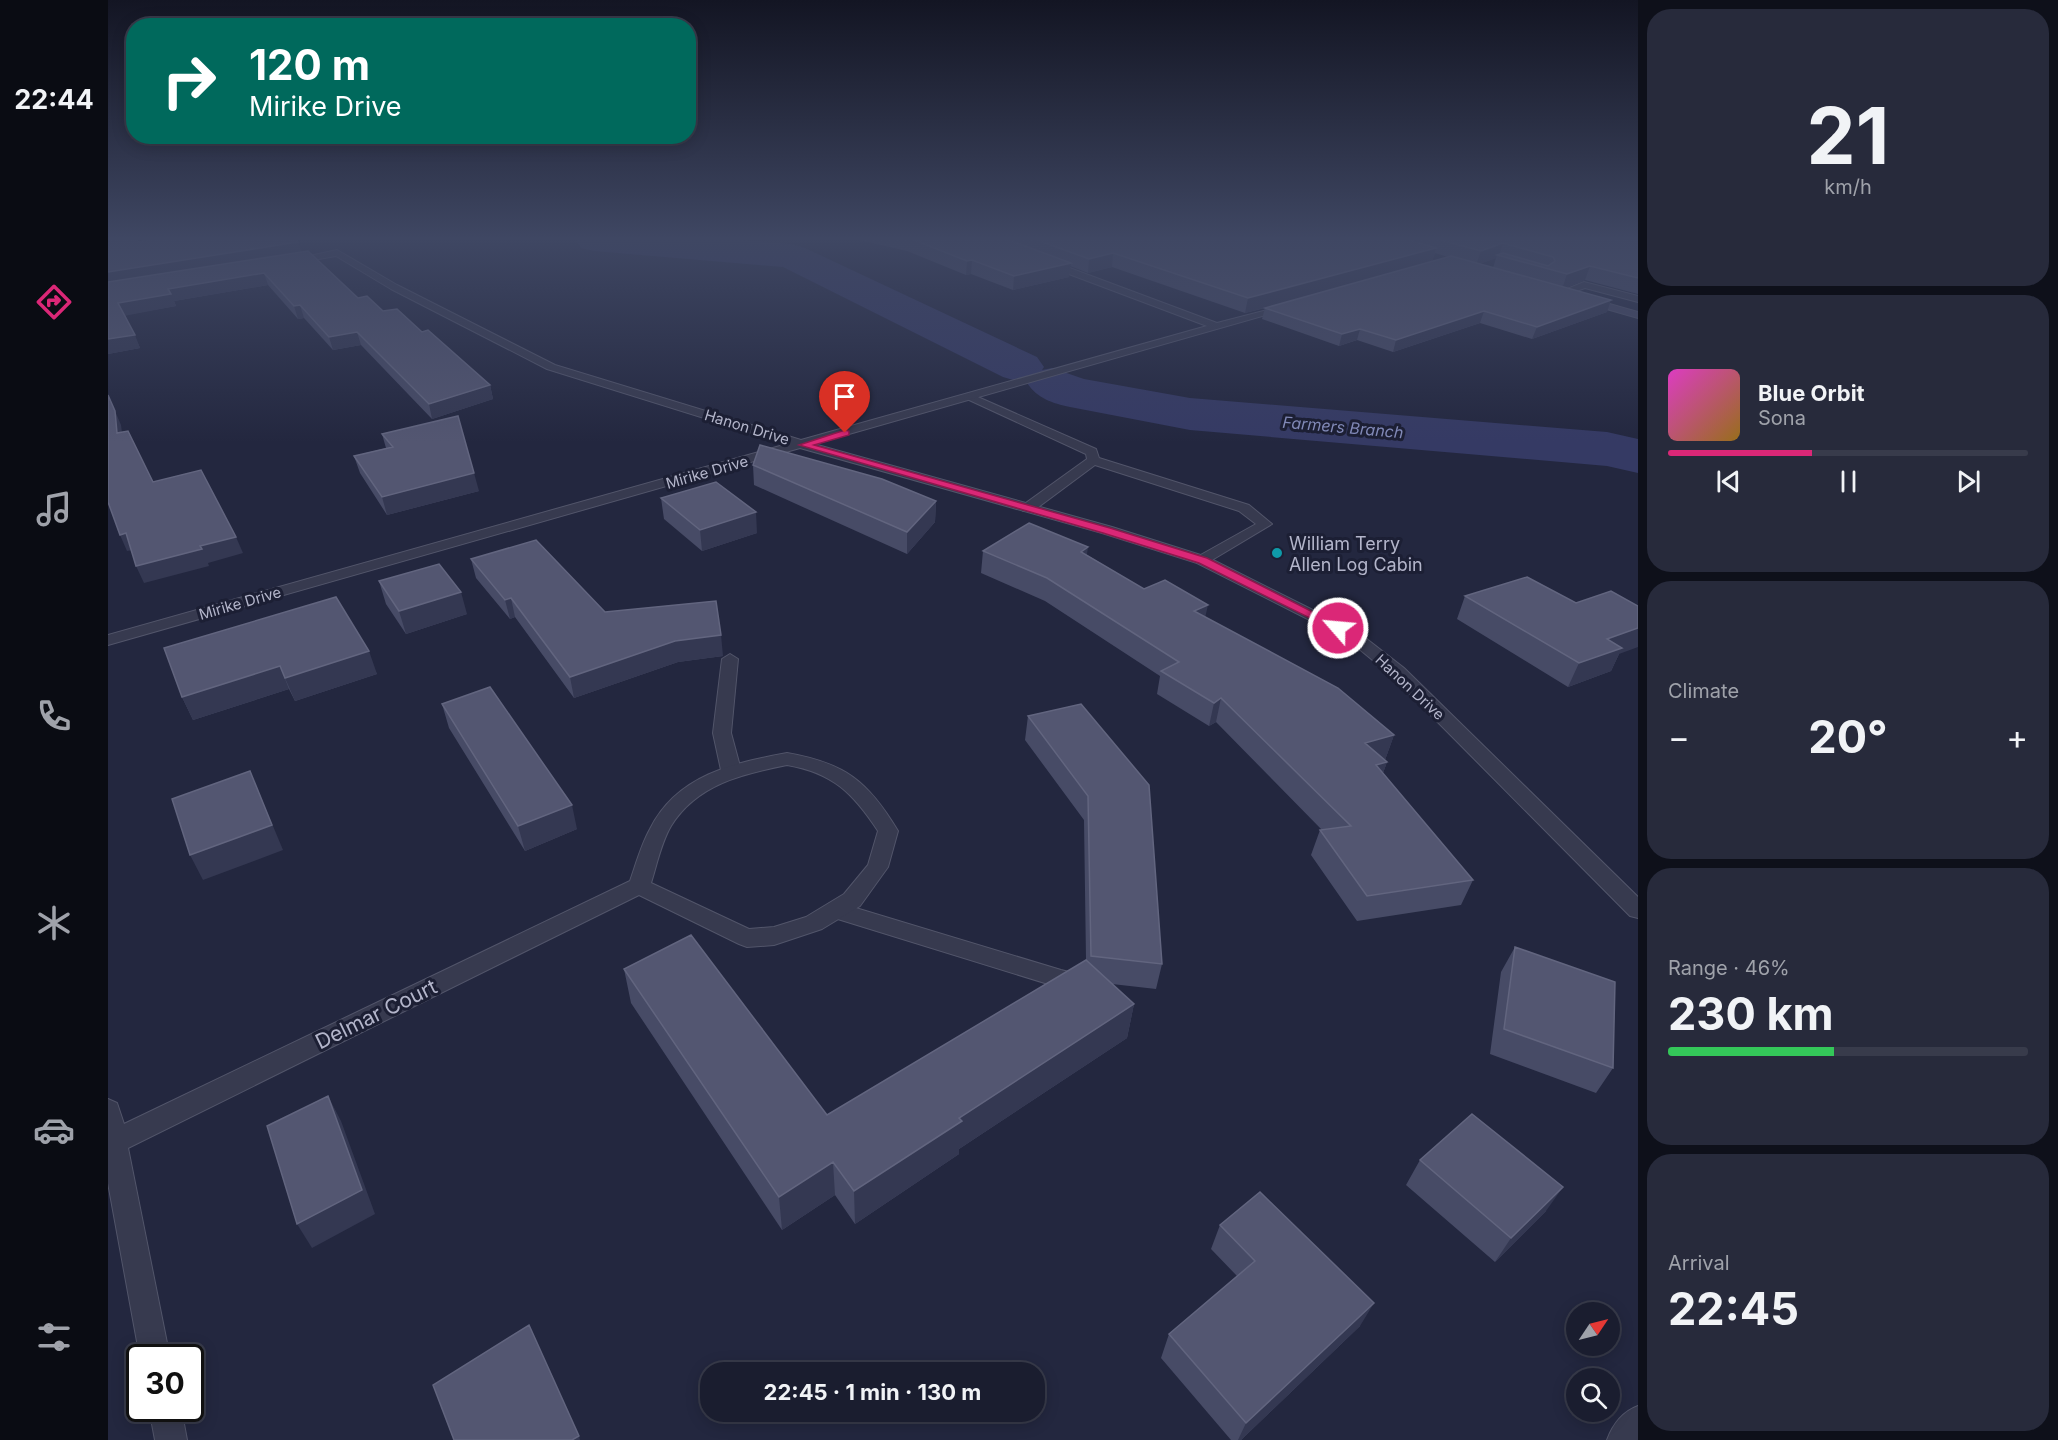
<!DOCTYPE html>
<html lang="en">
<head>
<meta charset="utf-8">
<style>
	body { margin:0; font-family:Inter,sans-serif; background:#272a3b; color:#f1f3f6; height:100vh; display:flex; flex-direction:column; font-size:22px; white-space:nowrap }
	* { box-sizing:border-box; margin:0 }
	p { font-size:20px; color:#9fa2aa }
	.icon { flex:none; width:33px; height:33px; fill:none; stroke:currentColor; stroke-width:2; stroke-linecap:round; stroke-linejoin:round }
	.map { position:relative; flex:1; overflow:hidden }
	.sheet { display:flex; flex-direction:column; gap:9px; padding:9px; background:#0e101a; width:420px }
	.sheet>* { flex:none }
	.hud { position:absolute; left:18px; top:18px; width:570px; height:126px; border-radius:24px; box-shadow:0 3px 15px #0003,0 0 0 2px #383b4b; background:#00695c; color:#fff; overflow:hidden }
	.needle { width:39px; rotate:55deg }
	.tools { position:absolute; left:1458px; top:1302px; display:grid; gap:12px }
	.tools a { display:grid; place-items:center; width:54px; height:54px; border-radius:50%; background:#1a1d2f; box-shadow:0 3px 15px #0003,0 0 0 2px #383b4b; font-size:30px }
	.speed { position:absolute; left:18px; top:1344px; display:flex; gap:12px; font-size:30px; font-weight:700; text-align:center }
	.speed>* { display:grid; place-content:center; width:78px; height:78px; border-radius:50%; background:#1a1d2f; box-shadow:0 3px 15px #0003,0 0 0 2px #383b4b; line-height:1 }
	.speed .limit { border:3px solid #111; border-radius:9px; background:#fff; color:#111 }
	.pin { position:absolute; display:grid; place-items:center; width:51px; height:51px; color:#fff; margin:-62px -26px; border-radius:50% 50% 50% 0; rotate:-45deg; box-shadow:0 0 6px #0007 }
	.pin .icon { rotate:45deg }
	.me { position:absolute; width:66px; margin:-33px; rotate:297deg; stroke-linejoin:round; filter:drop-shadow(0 0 4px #0008) }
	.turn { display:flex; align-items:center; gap:21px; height:126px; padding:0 24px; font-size:27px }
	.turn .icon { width:78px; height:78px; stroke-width:2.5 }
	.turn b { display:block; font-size:42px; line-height:51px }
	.big { font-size:45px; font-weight:700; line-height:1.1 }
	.sheet .widget { flex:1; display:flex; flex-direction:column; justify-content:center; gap:9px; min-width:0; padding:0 21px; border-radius:24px; background:#272a3b }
	.sheet .dial { align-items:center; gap:0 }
	.dial b { font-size:78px; line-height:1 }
	.song { display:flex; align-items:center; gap:18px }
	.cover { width:72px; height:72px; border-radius:9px; background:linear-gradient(135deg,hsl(310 70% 55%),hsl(40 70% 35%)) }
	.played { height:6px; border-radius:3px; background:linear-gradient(90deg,#db2777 40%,#383b4b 40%) }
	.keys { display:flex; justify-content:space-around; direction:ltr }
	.heat { display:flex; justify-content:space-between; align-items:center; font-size:33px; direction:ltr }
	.charge { height:9px; border-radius:4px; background:linear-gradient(90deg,#34c759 46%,#383b4b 0) }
	.trip { position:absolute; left:592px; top:1362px; width:345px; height:60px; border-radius:24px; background:#1a1d2f; box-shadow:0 3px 15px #0003,0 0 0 2px #383b4b; font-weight:700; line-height:60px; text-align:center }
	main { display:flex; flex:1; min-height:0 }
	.dock { display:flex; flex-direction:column; width:108px; justify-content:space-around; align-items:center; background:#0a0c13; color:#9fa2aa }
	.dock .icon { width:42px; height:42px }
	.dock .current { color:#db2777 }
	.dock b { font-size:27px; color:#f1f3f6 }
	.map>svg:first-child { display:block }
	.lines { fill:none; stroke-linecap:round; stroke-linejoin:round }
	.river { fill:#353a64; fill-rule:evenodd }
	.lane-casing { stroke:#52556a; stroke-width:2 }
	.street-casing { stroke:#52556a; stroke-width:2 }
	.secondary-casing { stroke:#52556a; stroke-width:2 }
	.lane { fill:#373a4f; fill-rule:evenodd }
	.street { fill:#373a4f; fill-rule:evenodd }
	.secondary { fill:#454762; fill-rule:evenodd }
	.wall { fill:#474b66; fill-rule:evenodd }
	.shaded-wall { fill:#343852 }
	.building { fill:#535671; stroke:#62657f; stroke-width:1.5 }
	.route { fill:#db2777; stroke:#8e194d; stroke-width:1.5 }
	.culture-dot { fill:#0f9aa8; stroke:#1c1f34; stroke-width:2 }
	.labels { text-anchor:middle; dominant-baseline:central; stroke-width:6; stroke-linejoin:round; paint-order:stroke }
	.far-street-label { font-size:15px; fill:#b3b5ca; stroke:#1c1f34 }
	.far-water-label { font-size:16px; font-style:italic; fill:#8189b7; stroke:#1c1f34 }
	.poi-label { font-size:18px; fill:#b3b5ca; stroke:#1c1f34; text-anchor:start }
	.near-street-label { font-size:21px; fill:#b3b5ca; stroke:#1c1f34 }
</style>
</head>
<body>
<main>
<nav class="dock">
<b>22:44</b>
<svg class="icon current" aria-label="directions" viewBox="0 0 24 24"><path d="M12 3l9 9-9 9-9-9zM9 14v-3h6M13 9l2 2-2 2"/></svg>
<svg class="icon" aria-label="music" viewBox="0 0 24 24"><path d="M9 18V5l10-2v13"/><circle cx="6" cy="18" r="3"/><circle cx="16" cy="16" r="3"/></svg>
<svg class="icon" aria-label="phone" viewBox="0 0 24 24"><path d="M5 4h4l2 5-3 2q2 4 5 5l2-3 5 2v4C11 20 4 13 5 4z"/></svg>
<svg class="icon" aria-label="climate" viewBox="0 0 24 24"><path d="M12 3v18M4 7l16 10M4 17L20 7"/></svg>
<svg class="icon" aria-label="car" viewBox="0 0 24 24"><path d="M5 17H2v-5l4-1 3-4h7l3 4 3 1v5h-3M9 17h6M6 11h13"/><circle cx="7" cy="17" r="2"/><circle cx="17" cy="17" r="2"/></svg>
<svg class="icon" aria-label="filters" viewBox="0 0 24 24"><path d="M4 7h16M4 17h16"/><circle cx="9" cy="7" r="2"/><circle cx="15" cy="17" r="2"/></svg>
</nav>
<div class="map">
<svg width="1530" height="1440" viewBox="0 0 1530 1440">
	<rect width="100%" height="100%" fill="#23273f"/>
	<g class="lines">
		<path class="river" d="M468,240H633L683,244L697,248L929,357L936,367L934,370L944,368L976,379L1082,398L1499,432L1530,439V473L1499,466L1082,430L962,407C944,403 930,399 919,383L921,379L912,382L895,377L675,267L486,251L473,248Z"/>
		<g class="lane-casing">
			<path id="lane" d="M1476,282L1530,296V302L1477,288L1452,297L1447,294Z
				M863,394L988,449L991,458L1141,505L1164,524L1099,563H1089L1087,560L1089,557L1148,524L1131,511L987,465L925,511H915L913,508L915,505L979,459L978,454L859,399V395Z
				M622,654L630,659L623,733L633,770L630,774L623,776L616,774L613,770L605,733L614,659Z
				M728,902L953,970L961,972L965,979L961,986L953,988L720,916L717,910L720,904Z"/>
		</g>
		<g class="street-casing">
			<path id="street" d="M229,250L289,285L447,365L693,440L1099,326L937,265V261H943L1109,323L1182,304V308L706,444L1004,527L1099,557L1251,633L1296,668L1530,897V918L1522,916L1284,676L1239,639L1089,563L994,533L692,448L0,645V635L679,444L439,369L283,289L228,256L182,264L178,261Z
				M679,753C737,763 760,781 790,831L780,867L752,906L714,929L666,945L639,947L631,944L531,895L20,1148L62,1358H32L0,1183V1099L9,1103L16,1124L522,881C528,864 533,845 542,829C569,775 625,763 679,753ZM679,765C725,773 745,793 770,831L760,865L736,894L698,917L666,927L641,929L543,883C549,864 553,843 563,826C589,784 635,774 679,765Z
				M1530,1406V1440H1499C1505,1424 1514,1412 1530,1406Z
				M41,1408H73L79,1440H47Z"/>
		</g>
		<g class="secondary-casing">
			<path id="secondary" d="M1477,297L1530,312V318L1474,302L1472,300Z"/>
		</g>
		<use href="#lane" class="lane"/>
		<use href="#street" class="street"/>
		<use href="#secondary" class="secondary"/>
	</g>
	<path class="wall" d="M0,240L193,252L250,298L314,332L382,385L385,399L324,419L253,345L225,350L196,318L190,319L160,285L66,301L68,306L17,315L32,348L0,354Z
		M751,240H1530V294L1477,280L1457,288L1499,312L1424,339L1372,323L1285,352L1249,340L1231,346L1154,319L1157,308L1137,313L1004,267L980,273L962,266L961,277L905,290L863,274L858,275L799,251ZM1327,253L1340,257L1324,261ZM1388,258L1385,268L1371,264Z
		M274,434L371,491L279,515L252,473L246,456L278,448Z
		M645,465L828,501L827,522L799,554L646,485Z
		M553,498L649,533L594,551L556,519Z
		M875,551L979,555L1036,589L1097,617L1286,735L1277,760H1276L1279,762L1275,773L1365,880L1353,905L1249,921L1203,855L1212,830H1214L1108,722L1101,726L1049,694L1052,676L937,601L873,573Z
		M363,559L497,612L615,656L570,662L466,698L407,617L402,619L368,578Z
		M271,581L359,614L298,634L278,604Z
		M1357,596L1511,654L1503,671L1460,687L1349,619Z
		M228,597L269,674L187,701L181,689L85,720L74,697Z
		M334,704L469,829L417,851L341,728Z
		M973,704L1054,964L1048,989L1004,984L1026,1004L1019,1038L851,1149V1154L747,1224L727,1195L674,1230L523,1003L516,969L719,1115L978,960L976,820L917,740L920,716Z
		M1407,947L1505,1068L1488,1093L1382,1054L1393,972Z
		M1312,1160L1438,1211L1387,1262L1298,1185Z
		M1112,1225L1252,1326L1133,1440H1123L1053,1358L1061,1334L1129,1276L1103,1249Z"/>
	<path class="shaded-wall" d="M190,242L194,253L0,285V272Z
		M1395,243L1391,256L1389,255L1388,258L1368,265L1373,251Z
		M1328,248L1324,262L1137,313L1140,298Z
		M1005,253L1004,267L980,273L981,259Z
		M864,260L863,274L858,275L859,261Z
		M963,263L961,277L905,290L906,276Z
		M1482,266L1477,280L1454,289L1459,274Z
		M156,273L160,285L66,301L68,306L16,316L10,303L60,289Z
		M1503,300L1499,312L1424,339L1429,327Z
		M192,305L196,318L190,319L186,306Z
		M1376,311L1372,323L1285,352L1288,340Z
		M1252,329L1249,340L1231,346L1234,334Z
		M249,332L253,345L225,350L221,337Z
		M27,335L32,348L0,354V339Z
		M382,385L385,399L324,419L321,404Z
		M7,411L13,425L16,448L9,433Z
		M366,473L371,491L279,515L274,497Z
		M828,501L827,522L799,554V532Z
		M648,512L649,533L594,551L592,530Z
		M18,533L25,550L19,551L12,535Z
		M128,537L135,553L100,563L101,566L36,583L28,566L92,546Z
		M980,547L977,568L973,552Z
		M353,592L359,614L298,634L291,611Z
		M403,598L407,617L402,619L397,600Z
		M1100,605L1095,627L1086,611Z
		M1530,628V647L1511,654L1503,671L1460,687L1471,663L1499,639Z
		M613,635L615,656L570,662L466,698L462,677L567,641Z
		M261,651L269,674L187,701L177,678Z
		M172,666L181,689L85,720L74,697Z
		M1113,698L1108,722L1101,726L1106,703Z
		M1286,735L1277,760L1248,767L1257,743Z
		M1279,762L1270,787L1268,765Z
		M142,771L175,850L95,880L82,855Z
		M464,805L469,829L417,851L410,826Z
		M1026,1004L1019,1038L851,1149V1154L747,1224L746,1191L851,1118Z
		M220,1096L233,1121L267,1214L204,1248L189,1224Z
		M725,1162L727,1195L674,1230L671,1197Z
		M1455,1187L1438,1211L1387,1262L1403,1238Z
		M1266,1303L1252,1326L1133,1440H1130L1138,1423Z
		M471,1436L472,1440H464Z"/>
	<path class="building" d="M0,240H29L30,242L44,240H189L190,242L0,272Z
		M806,240H901L963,263L906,276L864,260L859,261Z
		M929,240H1300L1328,248L1140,298L1005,253L981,259Z
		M1333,240H1530V278L1482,266L1459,274L1389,255L1395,253L1440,266L1447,261L1445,257L1395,243L1373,251Z
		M200,251L250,298L259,296L275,311L289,309L314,332L320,330L382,385L321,404L249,332L221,337L192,305L186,306L156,273L60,289L63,294L10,303L27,335L0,339V282Z
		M1343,256L1503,300L1429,327L1376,311L1288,340L1252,329L1234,334L1157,308Z
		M0,395L7,411L9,433L20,431L45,482L93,470L128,537L92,546L94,549L28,566L18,533L12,535L0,502Z
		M350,416L366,473L274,497L246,456L285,447L274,434Z
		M652,445L774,479L828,501L799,532L645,465Z
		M608,482L648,512L592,530L553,498Z
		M921,523L980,547L973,552L1036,589L1057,580L1100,605L1086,611L1230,688L1286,735L1257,743L1279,762L1268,765L1365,880L1259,896L1212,830L1243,826L1113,698L1106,703L1053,671L1071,662L939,578L875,551Z
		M428,540L497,612L608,601L613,635L567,641L462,677L403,598L397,600L363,559Z
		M331,564L353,592L291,611L271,581Z
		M1419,577L1468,603L1503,591L1530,606V628L1499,639L1514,648L1471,663L1357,596Z
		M228,597L261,651L177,678L172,666L74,697L56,648Z
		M382,687L464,805L410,826L334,704Z
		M973,704L1041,785L1054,964L983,956L980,796L920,716Z
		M142,771L164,825L82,855L64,799Z
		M583,935L719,1115L978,960L1026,1004L851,1118L854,1121L746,1191L725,1162L671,1197L516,969Z
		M1407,947L1507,982L1505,1068L1396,1029Z
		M220,1096L254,1190L189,1224L159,1126Z
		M1364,1114L1455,1187L1403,1238L1312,1160Z
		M1152,1192L1266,1303L1138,1423L1061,1334L1147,1261L1112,1225Z
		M421,1325L471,1436L464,1440H346L325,1385Z"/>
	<linearGradient id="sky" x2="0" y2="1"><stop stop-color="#131523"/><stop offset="0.54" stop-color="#3f4763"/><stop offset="1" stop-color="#3f4763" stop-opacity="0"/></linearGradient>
	<rect width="1530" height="442" fill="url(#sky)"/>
	<path class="route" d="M737,430L741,431V435L706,445L1002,528L1099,558L1236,628L1230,631L1226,630L1091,563L995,533L691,445Z"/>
	<circle class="culture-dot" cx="1169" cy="553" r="6"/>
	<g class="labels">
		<g class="far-street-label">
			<text transform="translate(639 427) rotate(17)">Hanon Drive</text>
			<text transform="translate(599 472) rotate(-16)">Mirike Drive</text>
			<text transform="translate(132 603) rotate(-16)">Mirike Drive</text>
			<text transform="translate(1302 687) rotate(43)">Hanon Drive</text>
		</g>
		<g class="far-water-label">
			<text transform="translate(1235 427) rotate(5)">Farmers Branch</text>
		</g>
		<g class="poi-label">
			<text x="1181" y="543">William Terry<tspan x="1181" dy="21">Allen Log Cabin</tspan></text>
		</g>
		<g class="near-street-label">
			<text transform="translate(268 1014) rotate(-26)">Delmar Court</text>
		</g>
	</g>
</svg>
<div class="tools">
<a><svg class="needle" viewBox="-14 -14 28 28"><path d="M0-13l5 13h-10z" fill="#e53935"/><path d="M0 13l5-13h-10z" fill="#9fa2aa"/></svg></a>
<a><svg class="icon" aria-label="search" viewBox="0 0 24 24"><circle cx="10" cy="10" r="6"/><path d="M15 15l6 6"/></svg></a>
</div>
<div class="speed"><div class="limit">30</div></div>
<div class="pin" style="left:737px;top:433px;background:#d93025"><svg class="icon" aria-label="arrive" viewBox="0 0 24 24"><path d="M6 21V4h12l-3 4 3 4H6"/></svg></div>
<svg class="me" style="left:1230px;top:628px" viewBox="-20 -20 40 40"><circle r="17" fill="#db2777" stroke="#fff" stroke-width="3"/><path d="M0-11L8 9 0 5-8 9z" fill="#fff"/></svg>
<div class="trip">22:45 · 1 min · 130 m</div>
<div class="hud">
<div class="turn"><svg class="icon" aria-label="right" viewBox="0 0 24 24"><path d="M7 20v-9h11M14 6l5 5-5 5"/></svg><div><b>120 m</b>Mirike Drive</div></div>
</div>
</div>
<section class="sheet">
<div class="widget dial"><b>21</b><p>km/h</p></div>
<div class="widget">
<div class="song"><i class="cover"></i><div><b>Blue Orbit</b><p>Sona</p></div></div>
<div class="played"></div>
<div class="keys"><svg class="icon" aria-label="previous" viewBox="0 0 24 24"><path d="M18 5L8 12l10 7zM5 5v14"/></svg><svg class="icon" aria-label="pause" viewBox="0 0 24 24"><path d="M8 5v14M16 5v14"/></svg><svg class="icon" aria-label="next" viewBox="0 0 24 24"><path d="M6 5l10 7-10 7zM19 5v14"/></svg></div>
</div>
<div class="widget"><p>Climate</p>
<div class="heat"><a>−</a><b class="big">20°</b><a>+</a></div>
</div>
<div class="widget"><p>Range · 46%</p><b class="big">230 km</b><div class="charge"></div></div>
<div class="widget"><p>Arrival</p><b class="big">22:45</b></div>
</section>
</main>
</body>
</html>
